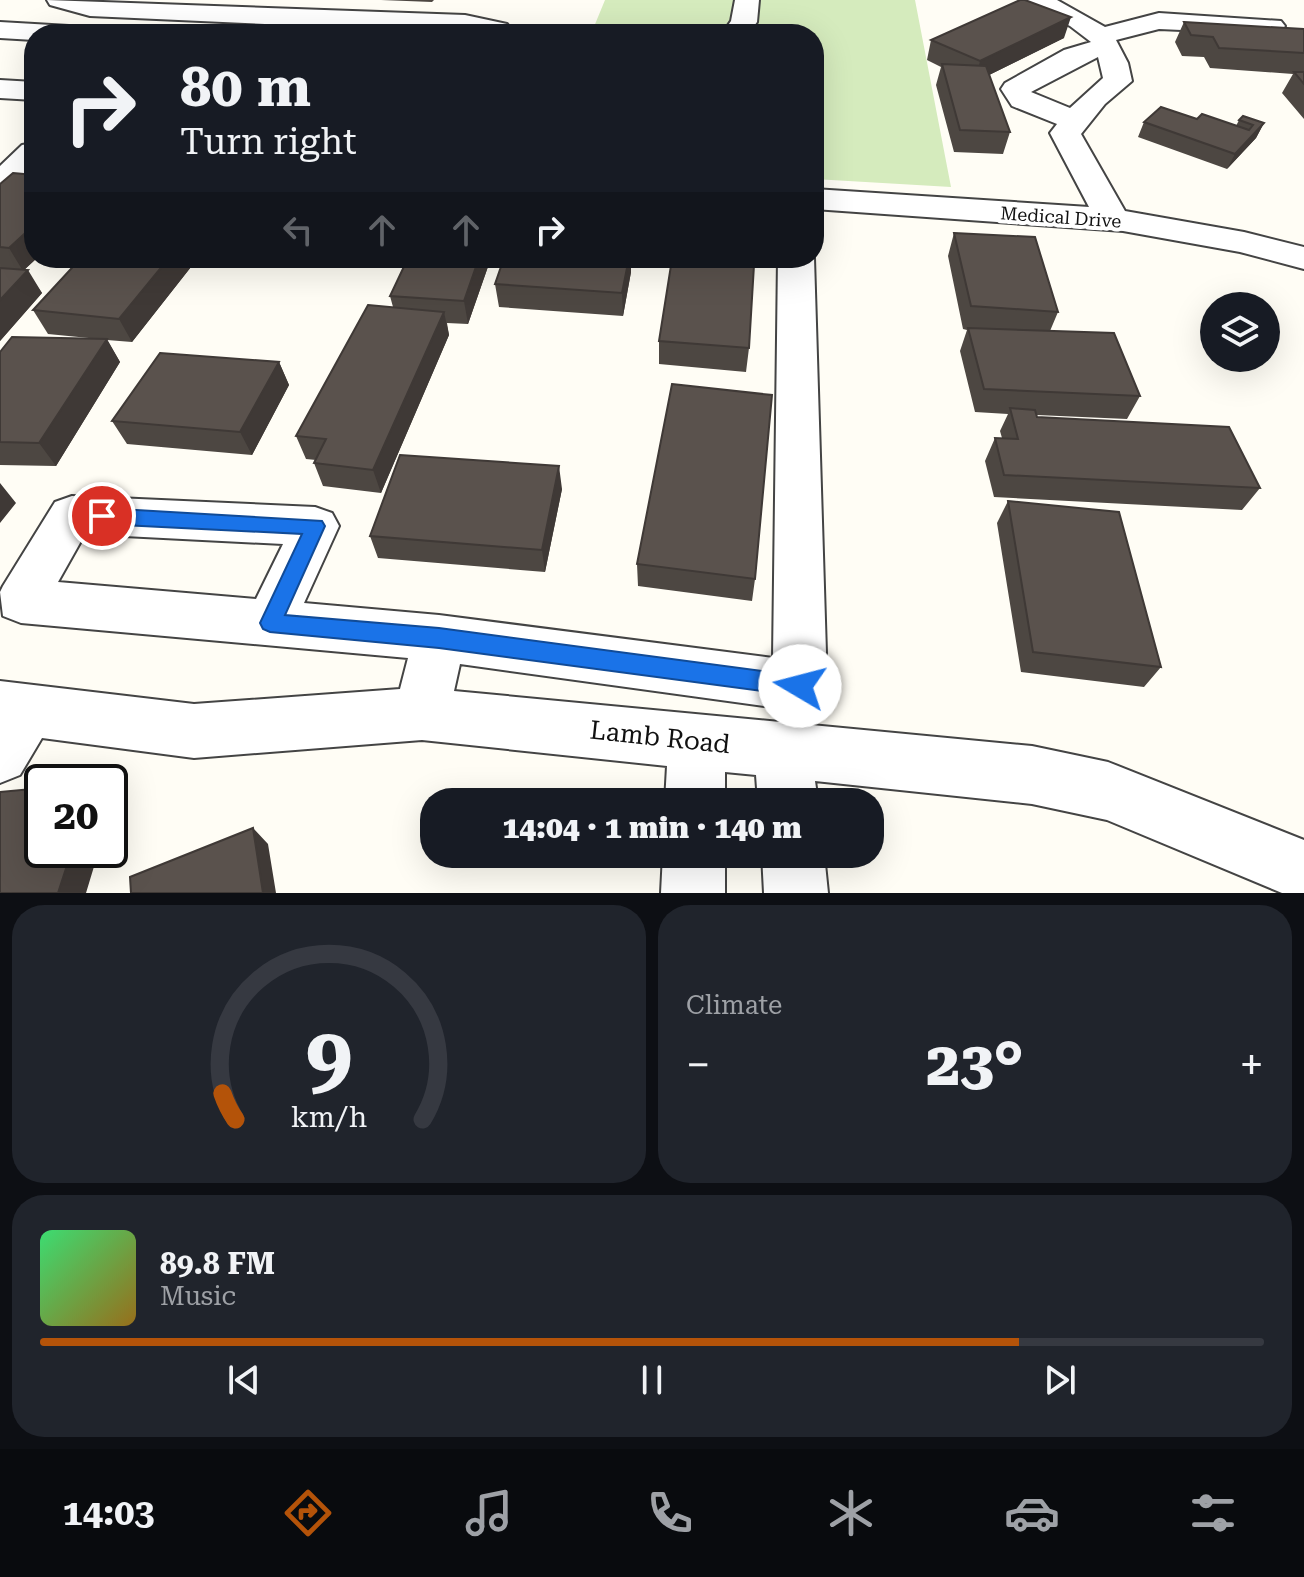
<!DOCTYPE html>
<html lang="en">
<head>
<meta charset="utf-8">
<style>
	body { margin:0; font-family:"Roboto Serif",serif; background:#20242c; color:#f1f3f6; height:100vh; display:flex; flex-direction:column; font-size:30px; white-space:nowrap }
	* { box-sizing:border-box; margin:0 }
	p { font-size:26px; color:#9ea1a6 }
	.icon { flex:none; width:44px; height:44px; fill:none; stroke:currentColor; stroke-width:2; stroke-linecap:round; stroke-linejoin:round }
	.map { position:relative; height:893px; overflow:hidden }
	.details { display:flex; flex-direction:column; gap:12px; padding:12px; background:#0d0f14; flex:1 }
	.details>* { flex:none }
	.hud { position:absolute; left:24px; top:24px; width:800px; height:244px; border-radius:32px; box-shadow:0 8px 32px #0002; background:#171b24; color:#f1f3f6; overflow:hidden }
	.buttons { position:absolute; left:1200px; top:292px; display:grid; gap:16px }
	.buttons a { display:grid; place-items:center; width:80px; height:80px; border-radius:50%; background:#171b24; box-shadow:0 8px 32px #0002; font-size:40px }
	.speed { position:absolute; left:24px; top:764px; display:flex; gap:16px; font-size:40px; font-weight:700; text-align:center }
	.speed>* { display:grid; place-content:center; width:104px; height:104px; border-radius:50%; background:#171b24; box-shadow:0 8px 32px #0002; line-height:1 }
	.speed .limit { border:4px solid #111; border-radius:12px; background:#fff; color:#111 }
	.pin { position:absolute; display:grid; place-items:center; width:68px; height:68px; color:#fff; margin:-34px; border:4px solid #fff; border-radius:50%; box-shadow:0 2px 8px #0007 }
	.me { position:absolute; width:88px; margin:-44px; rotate:278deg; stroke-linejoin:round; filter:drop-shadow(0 0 6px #0008) }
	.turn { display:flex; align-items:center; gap:28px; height:168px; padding:0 24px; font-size:36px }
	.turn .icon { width:104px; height:104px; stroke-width:2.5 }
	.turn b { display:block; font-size:56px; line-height:68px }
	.lanes { display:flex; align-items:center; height:76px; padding:0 24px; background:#0003; justify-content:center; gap:40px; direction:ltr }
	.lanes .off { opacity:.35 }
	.big { font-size:60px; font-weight:800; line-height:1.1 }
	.details .widget { flex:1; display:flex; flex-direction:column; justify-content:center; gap:12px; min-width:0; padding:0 28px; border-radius:32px; background:#20242c }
	.details .dial { align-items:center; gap:0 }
	.dial svg { height:208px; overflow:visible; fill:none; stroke:#363941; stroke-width:7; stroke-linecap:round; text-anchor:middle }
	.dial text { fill:#f1f3f6; stroke:none }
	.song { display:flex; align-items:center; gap:24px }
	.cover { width:96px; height:96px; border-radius:12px; background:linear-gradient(135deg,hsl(140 70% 55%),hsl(40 70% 35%)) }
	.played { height:8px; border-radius:4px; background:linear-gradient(90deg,#b45309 80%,#363941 80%) }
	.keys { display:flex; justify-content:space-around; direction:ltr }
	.heat { display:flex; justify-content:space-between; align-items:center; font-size:44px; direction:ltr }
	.details .tiles { flex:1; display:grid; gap:12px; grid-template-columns:1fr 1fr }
	.widget:last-child { grid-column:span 2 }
	.trip { position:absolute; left:420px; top:788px; width:464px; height:80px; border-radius:32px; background:#171b24; box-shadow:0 8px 32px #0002; font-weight:800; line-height:80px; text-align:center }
	.menu { display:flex; height:128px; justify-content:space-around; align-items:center; background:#090b0e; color:#9ea1a6 }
	.menu .icon { width:56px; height:56px }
	.menu .current { color:#b45309 }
	.menu b { font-size:36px; color:#f1f3f6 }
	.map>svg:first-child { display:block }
	.green { fill:#d5ebbd }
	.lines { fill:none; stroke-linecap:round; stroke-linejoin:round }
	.minor-casing { stroke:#444; stroke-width:4 }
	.minor { fill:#fff; fill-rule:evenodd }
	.wall { fill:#4d4742 }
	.shaded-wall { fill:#3f3936 }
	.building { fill:#5a524d; stroke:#3f3936; stroke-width:2 }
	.route { fill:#1a73e8; stroke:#114b97; stroke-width:2 }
	.labels { text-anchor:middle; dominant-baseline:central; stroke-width:8; stroke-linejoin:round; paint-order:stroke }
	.far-street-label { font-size:18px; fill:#111; stroke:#fff }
	.near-street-label { font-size:26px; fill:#111; stroke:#fff }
</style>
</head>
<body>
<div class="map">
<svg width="1304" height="893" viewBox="0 0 1304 893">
	<rect width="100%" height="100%" fill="#fffdf5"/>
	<path class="green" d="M605,0H915L951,187L814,179V34H591Z"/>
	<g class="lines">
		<g class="minor-casing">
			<path id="minor" d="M47,0L465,15L507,24L511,29L507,34H483L90,16L50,5Z
				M735,0H759L757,22L748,34H722L731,21Z
				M1024,0H1057L1105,27L1159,13L1281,21L1285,26L1281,31L1272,34L1159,29L1116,40L1128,63L1132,81L1105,104L1081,134L1125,211L1244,232L1304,247V269L1240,252L1123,231L814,209V189L1089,207L1050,133L1057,124L1012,106L1001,89L1005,83L1064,50L1091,42L1070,26L1027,5ZM1098,57L1103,78L1070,108L1031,92Z
				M0,22L69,26L82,34H34V40L0,38Z
				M0,80L34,82V100L0,98Z
				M34,143V169L23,180L0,188V166L22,145Z
				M778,258H814L827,686L819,704L800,711L460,664L454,691L1032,746L1108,762L1304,840V893H1282L1107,820L1032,804L815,781L818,802H758L756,775L725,772V802H665L667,766L422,740L194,758L42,738L20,775L0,783V681L194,704L400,689L408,658L21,623L3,616L0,592L3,586L55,502L72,496L315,507L332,513L339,526L304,603L439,615L773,658ZM85,534L283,544L256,599L58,582Z
				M663,854H725V893H661Z
				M762,854H824L828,893H764Z"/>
		</g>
		<use href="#minor" class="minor"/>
	</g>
	<path class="wall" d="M381,0H434L432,2Z
		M1184,22L1304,29V119L1282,93L1293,74L1210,68L1204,57L1182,56L1175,42Z
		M1064,38L989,75L1010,132L1003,154L954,152L936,85L941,67L927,60L931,40Z
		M1239,120L1264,123L1256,138L1227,169L1138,137L1144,122L1236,126Z
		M0,184L34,258H37L25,269L42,293L0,341Z
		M954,233L1058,312L1050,331L1140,396L1127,419L1037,415V417L1260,488L1242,510L994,497L985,461L995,438H1002L1000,431L1008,414L975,412L960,351L967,330L963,329L948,256Z
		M198,258L132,342L107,340L120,362L56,466L0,465V352L99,339L48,334L33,310Z
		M408,258H491L468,324L447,323L449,335L381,493L323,486L314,463L316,460L306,459L296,436L393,307L390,296Z
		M504,258H631V272L623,316L499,307L495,284Z
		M659,341L749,348L746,372L659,364Z
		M279,362L289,385L252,455L127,444L112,421Z
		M562,489L545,572L378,558L370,536Z
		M1008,501L1161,667L1144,687L1021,672L997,523Z
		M637,564L755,579L752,601L638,586Z"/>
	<path class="shaded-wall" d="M1071,17L1064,38L975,82L980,61Z
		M1264,123L1256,138L1227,169L1235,154Z
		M34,225V258H37L23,271L9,248Z
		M169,258H198L132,342L119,319Z
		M479,258H491L468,324L464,301Z
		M629,258H631V272L623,316L622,293Z
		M28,270L42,293L0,341V300Z
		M444,312L449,335L381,493L373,470Z
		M107,339L120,362L56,466L39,443Z
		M279,362L289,385L252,455L240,432Z
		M559,466L562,489L545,572L542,550Z
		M0,483L16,503L0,523Z
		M110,799L113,802L110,813Z
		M253,828L268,844L276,893H263Z
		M72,850H99L86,893H58Z"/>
	<path class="building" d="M1020,0H1025L1071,17L980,61L931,40Z
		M1184,22L1304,29V53L1219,48L1213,37L1191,35Z
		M942,64L986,66L1010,132L960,130Z
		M1294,72H1304V84Z
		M1161,107L1197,119L1202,114L1249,130L1253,125L1239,120L1243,116L1264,123L1235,154L1144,122Z
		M13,173L34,175V225L9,248L0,247V184Z
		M954,233L1035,237L1058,312L971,306Z
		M81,258H169L119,319L33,310Z
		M408,258H479L464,301L390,296Z
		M504,258H629L622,293L495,284Z
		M672,259L754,265L749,348L659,341Z
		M0,268L28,270L0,300Z
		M368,305L444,312L373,470L314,463L326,439L296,436Z
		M968,328L1114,333L1140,396L984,389Z
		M12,337L107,339L39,443L0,442V352Z
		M160,353L279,362L240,432L112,421Z
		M672,384L772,395L755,579L637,564Z
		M1010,408L1035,410L1037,417L1229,427L1260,488L1004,475L995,438L1018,439Z
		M400,455L559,466L542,550L370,536Z
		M1008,501L1119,512L1161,667L1033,652Z
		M42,788V850H72L58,893H0V792Z
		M253,828L263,893H131L130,877Z"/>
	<path class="route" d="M102,508L322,521L325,526L285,615L439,628L800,676L808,679L811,686L808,693L800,696L439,648L270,632L263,629L260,623L302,534L102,524L92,516Z"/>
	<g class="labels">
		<g class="far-street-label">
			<text transform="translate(1061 217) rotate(4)">Medical Drive</text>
		</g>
		<g class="near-street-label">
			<text transform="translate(660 737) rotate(6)">Lamb Road</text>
		</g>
	</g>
</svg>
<div class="buttons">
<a><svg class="icon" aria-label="layers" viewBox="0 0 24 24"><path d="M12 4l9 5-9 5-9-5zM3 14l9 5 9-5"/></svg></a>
</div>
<div class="speed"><div class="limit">20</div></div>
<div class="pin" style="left:102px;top:516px;background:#d93025"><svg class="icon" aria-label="arrive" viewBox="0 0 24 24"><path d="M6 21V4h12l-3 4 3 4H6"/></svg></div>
<svg class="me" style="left:800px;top:686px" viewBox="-20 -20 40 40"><circle r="19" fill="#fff"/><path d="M0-13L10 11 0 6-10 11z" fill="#1a73e8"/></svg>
<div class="trip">14:04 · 1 min · 140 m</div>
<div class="hud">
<div class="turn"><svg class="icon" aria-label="right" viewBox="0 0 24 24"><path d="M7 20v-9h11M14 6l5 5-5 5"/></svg><div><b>80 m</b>Turn right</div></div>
<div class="lanes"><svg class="icon off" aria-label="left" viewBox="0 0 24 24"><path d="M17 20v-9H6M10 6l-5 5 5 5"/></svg><svg class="icon off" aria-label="ahead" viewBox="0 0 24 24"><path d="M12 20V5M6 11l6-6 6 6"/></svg><svg class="icon off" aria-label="ahead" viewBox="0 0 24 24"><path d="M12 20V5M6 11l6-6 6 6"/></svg><svg class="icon" aria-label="right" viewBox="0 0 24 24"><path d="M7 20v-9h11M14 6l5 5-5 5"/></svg></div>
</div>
</div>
<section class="details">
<div class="tiles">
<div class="widget dial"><svg viewBox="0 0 100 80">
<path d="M14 69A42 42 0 1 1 86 69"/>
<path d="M14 69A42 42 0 0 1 9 59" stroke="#b45309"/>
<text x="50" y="56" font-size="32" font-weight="700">9</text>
<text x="50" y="72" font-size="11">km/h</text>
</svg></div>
<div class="widget"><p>Climate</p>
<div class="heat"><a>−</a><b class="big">23°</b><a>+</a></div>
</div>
<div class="widget">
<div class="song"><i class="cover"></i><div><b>89.8 FM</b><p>Music</p></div></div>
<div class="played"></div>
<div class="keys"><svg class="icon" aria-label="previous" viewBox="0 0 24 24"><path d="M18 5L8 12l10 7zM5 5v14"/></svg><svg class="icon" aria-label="pause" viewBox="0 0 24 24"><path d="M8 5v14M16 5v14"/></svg><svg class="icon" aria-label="next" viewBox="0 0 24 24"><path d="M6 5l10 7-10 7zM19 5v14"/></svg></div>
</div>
</div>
</section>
<nav class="menu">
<b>14:03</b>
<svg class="icon current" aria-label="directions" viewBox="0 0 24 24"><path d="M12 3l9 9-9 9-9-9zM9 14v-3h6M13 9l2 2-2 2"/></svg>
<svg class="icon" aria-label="music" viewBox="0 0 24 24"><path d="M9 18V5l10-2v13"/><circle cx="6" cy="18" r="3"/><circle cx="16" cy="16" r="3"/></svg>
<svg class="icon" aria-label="phone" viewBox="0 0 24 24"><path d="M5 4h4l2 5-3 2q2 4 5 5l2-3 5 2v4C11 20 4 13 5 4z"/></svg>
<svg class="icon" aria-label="climate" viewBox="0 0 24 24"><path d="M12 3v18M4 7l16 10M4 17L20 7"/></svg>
<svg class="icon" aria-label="car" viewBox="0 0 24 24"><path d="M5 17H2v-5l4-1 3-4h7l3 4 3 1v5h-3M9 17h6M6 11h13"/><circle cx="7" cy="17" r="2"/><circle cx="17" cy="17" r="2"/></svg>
<svg class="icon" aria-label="filters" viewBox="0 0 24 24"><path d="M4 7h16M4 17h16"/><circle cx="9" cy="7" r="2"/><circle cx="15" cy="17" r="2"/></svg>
</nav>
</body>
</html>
